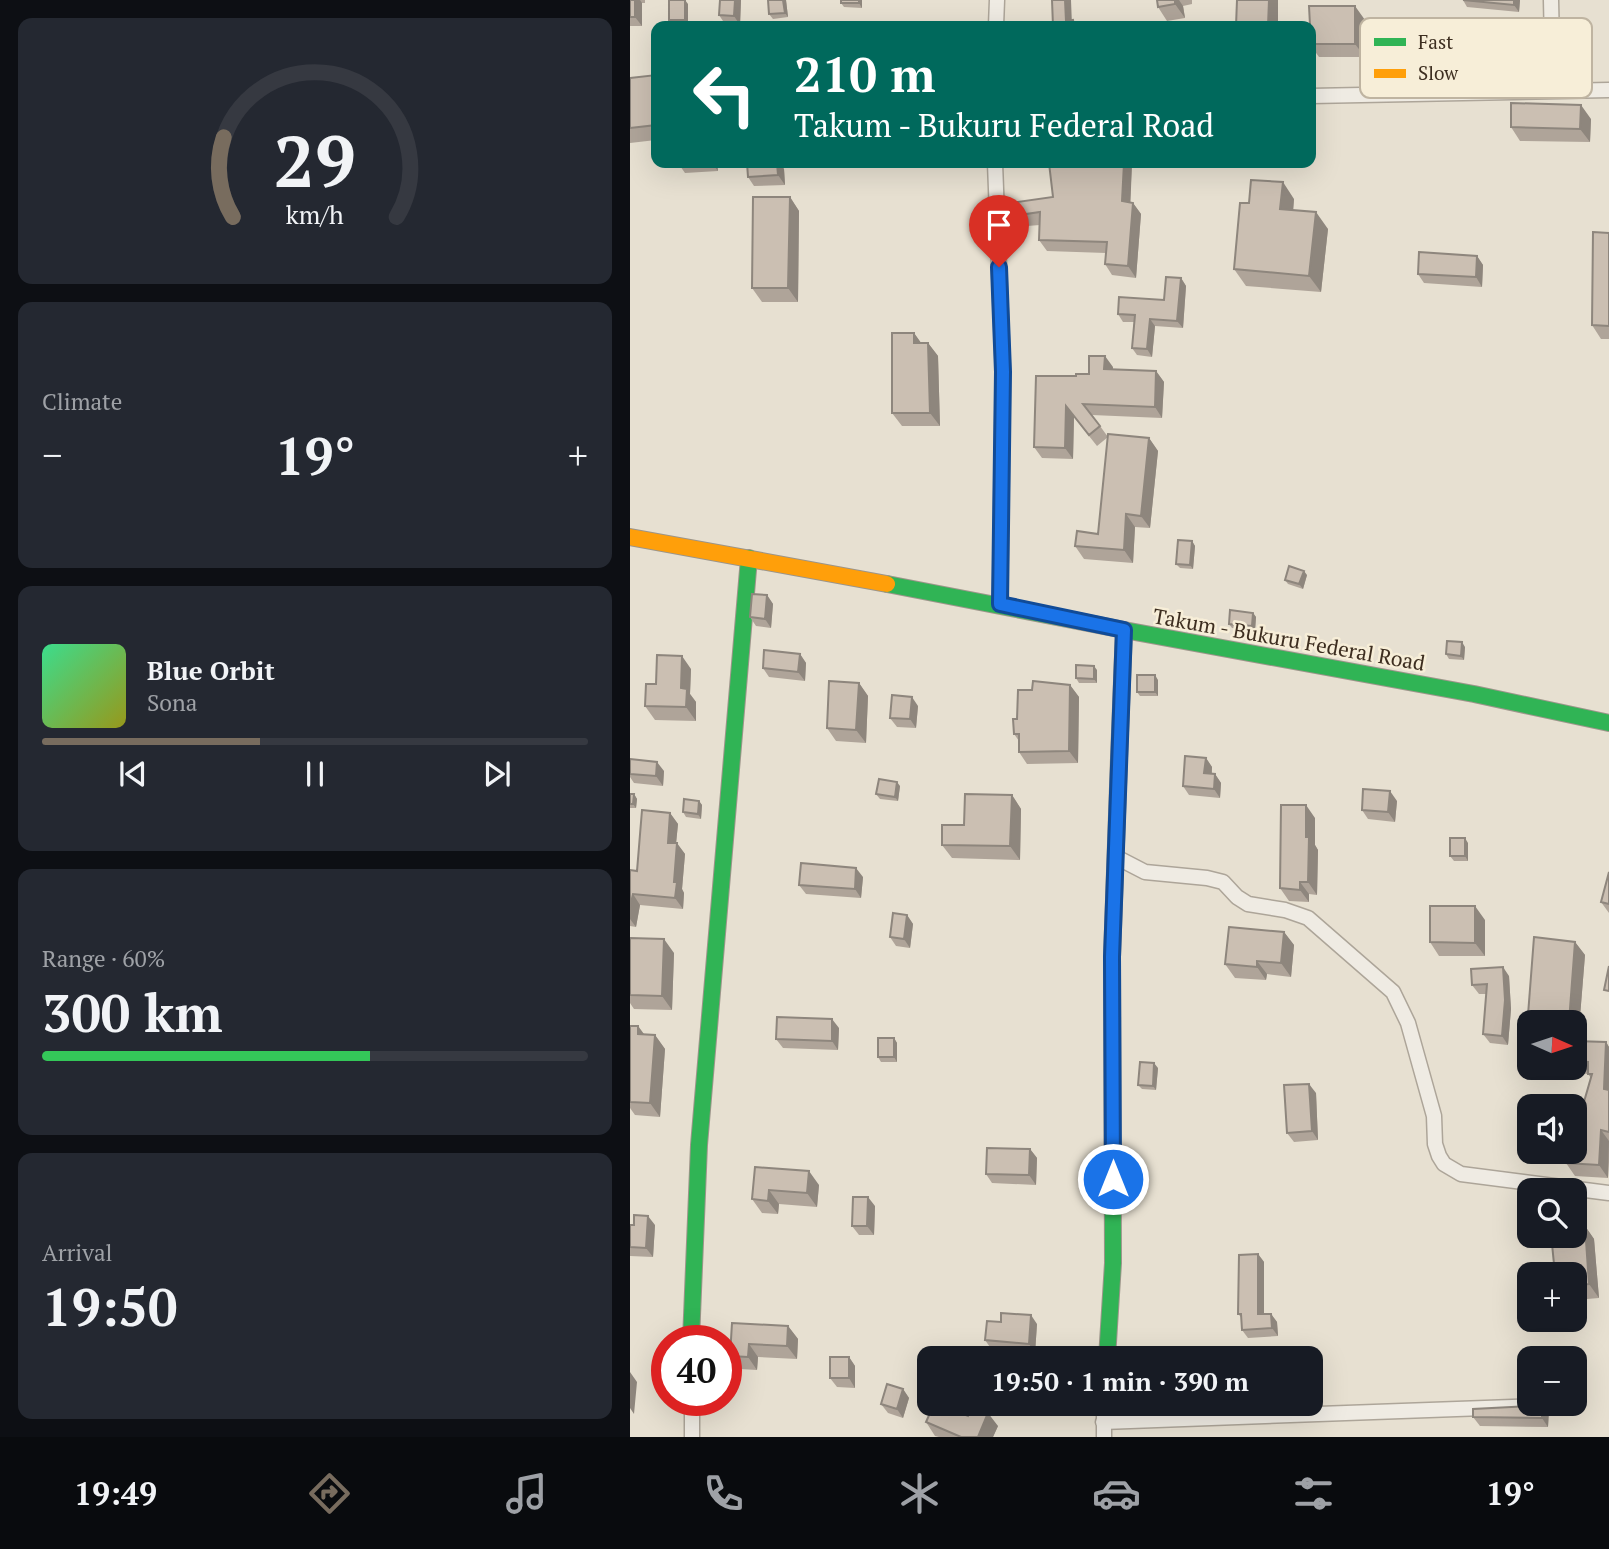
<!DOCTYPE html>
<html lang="en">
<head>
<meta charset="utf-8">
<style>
	body { margin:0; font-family:"PT Serif",serif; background:#242831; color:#f1f3f6; height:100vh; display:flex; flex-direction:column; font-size:26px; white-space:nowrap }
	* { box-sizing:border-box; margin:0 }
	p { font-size:23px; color:#9ea1a6 }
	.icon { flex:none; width:38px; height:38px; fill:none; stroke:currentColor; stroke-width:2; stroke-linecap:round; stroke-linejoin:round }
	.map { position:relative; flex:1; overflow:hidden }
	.sheet { display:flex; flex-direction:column; gap:18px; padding:18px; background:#0d0f14; width:630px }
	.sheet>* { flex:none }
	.hud { position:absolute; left:21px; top:21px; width:665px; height:147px; border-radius:14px; box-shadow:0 7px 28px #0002; background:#00695c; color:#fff; overflow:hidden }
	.needle { width:46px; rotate:93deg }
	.buttons { position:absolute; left:887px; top:1010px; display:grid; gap:14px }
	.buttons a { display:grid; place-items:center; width:70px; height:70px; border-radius:14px; background:#171b24; box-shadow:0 7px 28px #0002; font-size:35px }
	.speed { position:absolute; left:21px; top:1325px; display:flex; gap:14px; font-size:35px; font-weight:700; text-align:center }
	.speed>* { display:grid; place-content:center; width:91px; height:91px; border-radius:50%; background:#171b24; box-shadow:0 7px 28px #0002; line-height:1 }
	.speed .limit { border:10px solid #d22; background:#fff; color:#111 }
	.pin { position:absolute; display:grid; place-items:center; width:60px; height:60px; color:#fff; margin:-72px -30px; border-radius:50% 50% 50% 0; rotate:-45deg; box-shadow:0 0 7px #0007 }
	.pin .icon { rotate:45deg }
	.me { position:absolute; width:77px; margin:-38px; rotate:0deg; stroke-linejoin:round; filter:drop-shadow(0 0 5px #0008) }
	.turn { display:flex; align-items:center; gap:24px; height:147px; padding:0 28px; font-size:32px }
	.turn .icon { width:91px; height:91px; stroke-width:2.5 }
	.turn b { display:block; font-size:49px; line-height:60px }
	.big { font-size:52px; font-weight:700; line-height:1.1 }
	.sheet .card { flex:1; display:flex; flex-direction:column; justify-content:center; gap:10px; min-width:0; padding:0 24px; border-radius:14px; background:#242831 }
	.sheet .dial { align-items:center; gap:0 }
	.dial svg { height:182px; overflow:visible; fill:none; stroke:#363941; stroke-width:7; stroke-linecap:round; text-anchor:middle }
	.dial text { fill:#f1f3f6; stroke:none }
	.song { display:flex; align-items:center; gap:21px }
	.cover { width:84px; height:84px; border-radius:10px; background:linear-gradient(135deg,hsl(150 70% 55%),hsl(60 70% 35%)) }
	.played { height:7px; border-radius:4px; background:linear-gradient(90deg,#786c5e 40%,#363941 40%) }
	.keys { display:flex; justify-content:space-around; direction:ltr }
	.heat { display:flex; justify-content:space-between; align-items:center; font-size:38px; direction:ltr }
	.charge { height:10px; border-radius:5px; background:linear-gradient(90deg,#34c759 60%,#363941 0) }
	.trip { position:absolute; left:287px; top:1346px; width:406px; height:70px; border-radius:14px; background:#171b24; box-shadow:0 7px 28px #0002; font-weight:700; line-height:70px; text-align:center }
	.dock { display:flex; height:112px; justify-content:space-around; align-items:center; background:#090b0e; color:#9ea1a6 }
	.dock .icon { width:49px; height:49px }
	.dock .on { color:#786c5e }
	.dock b { font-size:32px; color:#f1f3f6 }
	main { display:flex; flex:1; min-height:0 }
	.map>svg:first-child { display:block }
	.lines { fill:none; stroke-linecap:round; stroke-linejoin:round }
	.street-casing { stroke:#ada599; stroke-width:17 }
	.fast-casing { stroke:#9c958a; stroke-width:18 }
	.slow-casing { stroke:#9c958a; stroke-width:18 }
	.street { stroke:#efebe3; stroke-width:14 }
	.fast { stroke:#30b455; stroke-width:16 }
	.slow { stroke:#ff9f0a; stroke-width:16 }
	.wall { fill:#afa499 }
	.shaded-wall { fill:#8e867d }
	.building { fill:#cbbfb2; stroke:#8e867d; stroke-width:2 }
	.route-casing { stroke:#114b97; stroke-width:18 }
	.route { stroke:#1a73e8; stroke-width:12 }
	.labels { text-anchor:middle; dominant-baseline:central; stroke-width:5; stroke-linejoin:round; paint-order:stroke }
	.street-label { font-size:21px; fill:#3d2e20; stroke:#f7eed8 }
	.key { fill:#f7eed8; stroke:#bfb4a1; stroke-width:2 }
	.key-label { font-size:19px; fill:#3d2e20 }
</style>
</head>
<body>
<main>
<section class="sheet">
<div class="card dial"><svg viewBox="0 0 100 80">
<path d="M14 69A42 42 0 1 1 86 69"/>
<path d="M14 69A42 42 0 0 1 10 34" stroke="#786c5e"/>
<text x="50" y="56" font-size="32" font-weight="700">29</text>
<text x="50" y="72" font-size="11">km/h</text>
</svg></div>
<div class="card"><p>Climate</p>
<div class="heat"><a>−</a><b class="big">19°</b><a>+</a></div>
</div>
<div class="card">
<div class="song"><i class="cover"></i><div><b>Blue Orbit</b><p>Sona</p></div></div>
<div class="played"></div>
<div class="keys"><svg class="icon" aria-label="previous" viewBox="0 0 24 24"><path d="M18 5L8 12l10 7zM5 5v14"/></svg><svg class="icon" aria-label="pause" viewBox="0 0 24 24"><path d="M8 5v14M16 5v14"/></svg><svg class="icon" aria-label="next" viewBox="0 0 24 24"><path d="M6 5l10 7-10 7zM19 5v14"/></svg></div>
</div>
<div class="card"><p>Range · 60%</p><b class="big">300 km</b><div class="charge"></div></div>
<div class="card"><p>Arrival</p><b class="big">19:50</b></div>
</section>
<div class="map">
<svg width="979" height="1437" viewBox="0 0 979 1437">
	<rect width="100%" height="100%" fill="#e7e0d1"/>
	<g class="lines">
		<g class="street-casing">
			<path id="street" d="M921,0L923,89
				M366,26L367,0
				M681,96L979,90
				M365,163L373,372L370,604
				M486,857L515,872L577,878L593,882L607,897L618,904L655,910L678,918L763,992L778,1023L804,1116L805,1144L809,1156L814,1164L831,1174L979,1193
				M62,1400V1437
				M473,1422L908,1406
				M474,1437V1404"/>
		</g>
		<g class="fast-casing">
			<path id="fast" d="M257,584L494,630L844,694L979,723
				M61,1340L69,1145L119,558
				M477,1358L483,1263L482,957L489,758"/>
		</g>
		<g class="slow-casing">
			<path id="slow" d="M0,537L257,584
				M489,758L494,630"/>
		</g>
		<use href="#street" class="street"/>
		<use href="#fast" class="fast"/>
		<use href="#slow" class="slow"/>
	</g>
	<path class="wall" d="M0,0H15V3H12V26H0Z
		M90,0H111L110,25L95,24L89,15Z
		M156,0L158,17L143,19L139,14Z
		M211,0H232V8L214,7L211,3Z
		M527,0H562V4L553,6L555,18L537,21L528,7Z
		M833,0H890L889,12L837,7Z
		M58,4V25H42L39,20Z
		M735,20V57H689L681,46V26Z
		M26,75V140L0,143V78Z
		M961,119L960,142L890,141L881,127Z
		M48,163H87L88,171L55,173Z
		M117,163H149L154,169L155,185L124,186L118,177Z
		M502,163L500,202L503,203L511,214L506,278L482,275L475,264L476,253L417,251L409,240L410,225L397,226L389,215L423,197Z
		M160,197L169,211L168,302H132L122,288Z
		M664,199L663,210L698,229L691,292L616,286L604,269L619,203Z
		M979,233V339H971L962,325Z
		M847,256L853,265L852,287L794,283L788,274Z
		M551,278L556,286L553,328L525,326L522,357L507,355L502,348L504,322H493L488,314L534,300Z
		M284,333L291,343H298L308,356L310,426H272L262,413Z
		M483,367L482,369L526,371L534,382L532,418L462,415L478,437L519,438L528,451L520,528L505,527L503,563L454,559L445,546L468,534L478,437L467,446L444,417L443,459L412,458L404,447L446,376Z
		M562,541L565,546L563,569L550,568L546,564Z
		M677,575L673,589L658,584L655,580Z
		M137,595L143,604L141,628L126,626L120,617Z
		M623,613L626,617L625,631L602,628L599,624Z
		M835,647L834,660L819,659L816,654Z
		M170,654L176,663L175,681L139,677L133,668Z
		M61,669L60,694L66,702V721L25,720L15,706L26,684Z
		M467,670V683H449L446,678Z
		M528,680V696H510L507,692Z
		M229,683L238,696L236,743L206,741L197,728Z
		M440,685L449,697L448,763L397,764L389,752V741L384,734L387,719L402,690Z
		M288,706L286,728L267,727L260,718Z
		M576,758L582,767V774H585L591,783L590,798L559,795L553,786Z
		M0,759L34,771L33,786L4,783L0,777Z
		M270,786L268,801L250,799L246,794Z
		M0,794H4L7,799L6,808H0Z
		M382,795L391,809L390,860L322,858L312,845Z
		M69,801L72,805L71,819L56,817L53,812Z
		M767,801L765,822L738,819L732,810Z
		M40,813L48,824L46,843L55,854L52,889L54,893L53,909L10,905L6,927L0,926V870L7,871Z
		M685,818V845L688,850L687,895L679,894V902L659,901L650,888Z
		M838,843V861H824L820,856Z
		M979,872V913L971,902Z
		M233,877L231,898L176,894L169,885Z
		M277,915L283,924L280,948L266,946L260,937Z
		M855,920V956H809L800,942Z
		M654,932L664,945L661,977L637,974L636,980L605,978L595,964Z
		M904,937L945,942L955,955L948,1041L976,1042L979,1047V1162L978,1178L945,1176L936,1163L937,1152H945V1133L961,1078L958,1074L924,1071L922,1068H909H945V1022H900V1061L895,1054Z
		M0,938L44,953L42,1010L4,1009L0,1003Z
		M879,976L881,1009L878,1045L860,1043L853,1034L857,994H849L842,985Z
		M0,1026H8L14,1034L25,1035L35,1049L30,1117L5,1115L0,1108Z
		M209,1028L208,1050L153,1048L146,1039Z
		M264,1038L267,1043V1062H251L248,1057Z
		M528,1068L526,1090L512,1089L508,1085Z
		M686,1093L688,1140L664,1142L657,1133Z
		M400,1149L407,1158L406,1185L362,1183L356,1174Z
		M125,1167L189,1185L187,1207L149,1204L148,1214L132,1213L122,1199Z
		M245,1206L244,1235H229L222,1226Z
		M0,1225H25L23,1257L0,1256Z
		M955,1226L964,1239L969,1298L945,1300V1274Z
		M628,1254L634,1262V1314H641L647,1322L648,1336L618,1338L612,1330V1318L608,1314Z
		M102,1323L158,1326L168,1339L167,1359L128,1357L127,1370L110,1369L100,1356Z
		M407,1324L405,1353L362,1350L355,1340Z
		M219,1357L225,1366V1388L207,1387L200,1378Z
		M273,1389L279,1398L273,1418L258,1413L251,1404Z
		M902,1406L919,1409L918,1427L850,1426L843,1417Z
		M338,1416L368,1426L363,1437H309L305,1436L296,1422Z"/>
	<path class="shaded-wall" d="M5,0H10L12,3V26L5,17Z
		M55,0L58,4V25L55,20Z
		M105,0H111L110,25L104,16Z
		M153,0H156L158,17L155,13Z
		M229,0H232V8L229,3Z
		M435,0H441L442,26L436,21Z
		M545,0H549L553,6L555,18L545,4Z
		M639,0H648V26H638Z
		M884,0H890L889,12L884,5Z
		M725,6L735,20V57L725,44Z
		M951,105L961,119L960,142L950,129Z
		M82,163H87L88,171Z
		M147,163H149L154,169L155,185L148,175Z
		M494,163H502L500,213L492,201Z
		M653,182L664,199L662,226L650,209Z
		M160,197L169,211L168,302L158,288Z
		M503,203L511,214L506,278L498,266Z
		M686,212L698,229L691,292L679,276Z
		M847,256L853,265L852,287L846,277Z
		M551,278L556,286L553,328L547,321Z
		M520,319L525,326L522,357L517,349Z
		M284,333L294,347L284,343Z
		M298,343L308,356L310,426L300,413Z
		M475,356L483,367L482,380L474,369Z
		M526,371L534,382L532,418L525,407Z
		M436,406L444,417L443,459L435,448Z
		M519,438L528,451L520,528L511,516Z
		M496,514L505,527L503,563L494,550Z
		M562,541L565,546L563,569L560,565Z
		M674,571L677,575L673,589L669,584Z
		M137,595L143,604L141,628L135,619Z
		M623,613L626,617L625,631L622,626Z
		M832,642L835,647L834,660L831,656Z
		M170,654L176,663L175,681L168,672Z
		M52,656L61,669L60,694L66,702V721L56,707L51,688Z
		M464,666L467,670V683L464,679Z
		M525,675L528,680V696L525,692Z
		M229,683L238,696L236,743L226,730Z
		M440,685L449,697L448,763L439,751Z
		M282,697L288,706L286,728L280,719Z
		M576,758L582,767L581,782L574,773Z
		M27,762L34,771L33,786L26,776Z
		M585,774L591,783L590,798L584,789Z
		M267,782L270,786L268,801L265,797Z
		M760,791L767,801L765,822L758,812Z
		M4,794L7,799L6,808L3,804Z
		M382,795L391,809L390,860L380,846Z
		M69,801L72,805L71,819L68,814Z
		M676,805L685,818V845L688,850L687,895L678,882L676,837Z
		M40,813L48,824L45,854L38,843Z
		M835,838L838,843V861L835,856Z
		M47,843L55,854L52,889L54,893L53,909L45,898L44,882Z
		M226,868L233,877L231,898L225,889Z
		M670,882L679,894V902L670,890Z
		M3,894L10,905L6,927L0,919V907Z
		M845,906L855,920V956L845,943Z
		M277,915L283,924L280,948L274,939Z
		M654,932L664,945L661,977L651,963Z
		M34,939L44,953L42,1010L32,996Z
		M945,942L955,955L947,1054L945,1052V1022H939Z
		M627,961L637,974L636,980L627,967Z
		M873,967L879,976L881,1009L878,1045L872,1036Z
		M202,1019L209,1028L208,1050L202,1041Z
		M8,1026L18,1040L8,1034Z
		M25,1035L35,1049L30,1117L20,1103Z
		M264,1038L267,1043V1062L264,1057Z
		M976,1042L979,1047V1096L974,1089Z
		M524,1063L528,1068L526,1090L523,1086Z
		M679,1084L686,1093L688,1140L682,1131Z
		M971,1130L979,1141L978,1178L969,1165Z
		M400,1149L407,1158L406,1185L399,1175Z
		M179,1171L189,1185L187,1207L177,1193Z
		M139,1190L149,1204L148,1214L138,1201Z
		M238,1197L245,1206L244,1235L237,1226Z
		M18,1216L25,1225L23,1257L16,1248Z
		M955,1226L964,1239L969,1298L959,1284Z
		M628,1254L634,1262V1323L628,1314Z
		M641,1314L647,1322L648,1336L642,1328Z
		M401,1315L407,1324L405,1353L399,1344Z
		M158,1326L168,1339L167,1359L157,1346Z
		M119,1344L128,1357L127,1370L118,1357Z
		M219,1357L225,1366V1388L219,1378Z
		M0,1372L7,1382L4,1414L0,1408Z
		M273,1389L279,1398L273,1418L267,1409Z
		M912,1404H915L919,1409L918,1427L912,1418Z
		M358,1413L368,1426L363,1437H348Z"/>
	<path class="building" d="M0,0H5V17H0Z
		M39,0H55V20H39Z
		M90,0H105L104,16L89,15Z
		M138,0H153L155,13L139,14Z
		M211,0H229V3H211Z
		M422,0H435L436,21L443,20L444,26H423Z
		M527,0H545V4L528,7Z
		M607,0H639L638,26H606Z
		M833,0H884V5Z
		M679,6H725V44H681Z
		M26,75V125L0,128V78Z
		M881,103L951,105L950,129L881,127Z
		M117,163H147L148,175L118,177Z
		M419,163H494L492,201L503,203L498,266L475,264L477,242L409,240L410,212L389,215L387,202L423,197Z
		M621,180L653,182L650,209L686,212L679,276L604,269L610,203H619Z
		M123,197H160L158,288H122Z
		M963,232L979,233V326L962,325Z
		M789,252L847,256L846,277L788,274Z
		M536,277L551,278L547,321L520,319L517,349L502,348L505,315L488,314L489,297L534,300Z
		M262,333H284V343H298L300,413H262Z
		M459,356H475L474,369L526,371L525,407L453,404L470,426L459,435L436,406L435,448L404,447L406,376H446V374H459Z
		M478,434L519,438L511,516L496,514L494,550L445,546L447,531L468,534Z
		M548,540L562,541L560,565L546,564Z
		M659,566L674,571L669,584L655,580Z
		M122,594L137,595L135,619L120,617Z
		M600,610L623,613L622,626L599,624Z
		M817,641L832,642L831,656L816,654Z
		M134,650L170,654L168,672L133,668Z
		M27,655L52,656L51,688L57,689L56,707L15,706L16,684H26Z
		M446,665L464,666V679L446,678Z
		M507,675H525V692H507Z
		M199,681L229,683L226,730L197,728Z
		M403,681L440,685L439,751L389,752V734H384L383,719H387L388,690H402Z
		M262,695L282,697L280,719L260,718Z
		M555,756L576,758L574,773L585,774L584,789L553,786Z
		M0,759L27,762L26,776L0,774Z
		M249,779L267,782L265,797L246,794Z
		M733,789L760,791L758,812L732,810Z
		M0,794H4L3,804H0Z
		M335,794L382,795L380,846L312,845V825H334Z
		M54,799L69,801L68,814L53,812Z
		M651,805H676V837H679L678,882H670V890L650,888Z
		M12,810L40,813L38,843H47L44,882H47L45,898L3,894L0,907V870L7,871Z
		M820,838H835V856H820Z
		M171,863L226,868L225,889L169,885Z
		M979,872V904L971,902Z
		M800,906H845V943L800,942Z
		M263,913L277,915L274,939L260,937Z
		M599,927L654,932L651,963L627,961V967L595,964Z
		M904,937L945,942L939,1022H900V1054H895Z
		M0,938L34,939L32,996L0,995Z
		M979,966V991L974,990Z
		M873,967L875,1000L872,1036L853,1034L857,984L842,985L841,969Z
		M147,1017L202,1019V1041L146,1039Z
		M0,1026H8V1034L25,1035L20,1103L0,1102Z
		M248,1038H264V1057H248Z
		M945,1041L976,1042L974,1089L979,1090V1132L971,1130L969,1165L936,1163L937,1152H945V1133L962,1074H958V1062L945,1061Z
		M510,1062L524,1063L523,1086L508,1085Z
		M679,1084L682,1131L657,1133L654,1085Z
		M357,1148L400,1149L399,1175L356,1174Z
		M125,1167L179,1171L177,1193L139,1190L138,1201L122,1199Z
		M223,1197H238L237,1226H222Z
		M898,1203H900V1221H897Z
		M4,1215L18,1216L16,1248L0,1247V1225H4Z
		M955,1226L959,1284L945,1285V1274H925L922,1244L931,1243V1236H945V1227Z
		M628,1254V1314H641L642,1328L612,1330L611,1314H608L609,1255Z
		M371,1313L401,1315L399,1344L355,1340L357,1321L371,1322Z
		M102,1323L158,1326L157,1346L119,1344L118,1357L100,1356Z
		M200,1357H219V1378H200Z
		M257,1384L273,1389L267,1409L251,1404Z
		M304,1404H308L338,1416L342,1406L358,1413L348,1437H331L296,1422Z
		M908,1404H912V1418L843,1417V1409L902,1406Z"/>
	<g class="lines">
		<g class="route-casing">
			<path id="route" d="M369,267L373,372L370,604L494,630L482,957L483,1179"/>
		</g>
		<use href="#route" class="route"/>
	</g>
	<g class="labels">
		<g class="street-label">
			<text transform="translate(659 639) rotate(10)">Takum - Bukuru Federal Road</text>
		</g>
	</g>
	<rect x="730" y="18" width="232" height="80" rx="10" class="key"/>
	<rect x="744" y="38" width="32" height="8" fill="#30b455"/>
	<rect x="744" y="69" width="32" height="9" fill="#ff9f0a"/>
	<g class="key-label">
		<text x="788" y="49">Fast</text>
		<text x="788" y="80">Slow</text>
	</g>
</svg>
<div class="buttons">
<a><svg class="needle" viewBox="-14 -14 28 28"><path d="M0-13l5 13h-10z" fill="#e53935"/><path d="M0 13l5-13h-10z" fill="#9ea1a6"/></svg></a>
<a><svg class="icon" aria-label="sound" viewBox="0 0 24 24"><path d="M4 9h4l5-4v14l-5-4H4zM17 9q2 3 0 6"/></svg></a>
<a><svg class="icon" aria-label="search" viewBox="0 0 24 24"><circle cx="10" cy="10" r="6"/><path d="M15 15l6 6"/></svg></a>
<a>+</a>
<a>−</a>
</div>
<div class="speed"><div class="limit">40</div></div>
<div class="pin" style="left:369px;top:267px;background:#d93025"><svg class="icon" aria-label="arrive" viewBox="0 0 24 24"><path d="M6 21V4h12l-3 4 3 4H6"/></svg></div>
<svg class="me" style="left:483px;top:1179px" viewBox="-20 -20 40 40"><circle r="17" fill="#1a73e8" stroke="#fff" stroke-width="3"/><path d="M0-11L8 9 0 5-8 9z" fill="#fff"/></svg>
<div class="trip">19:50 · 1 min · 390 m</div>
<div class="hud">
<div class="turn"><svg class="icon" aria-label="left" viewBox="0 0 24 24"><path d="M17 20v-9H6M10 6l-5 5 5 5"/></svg><div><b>210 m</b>Takum - Bukuru Federal Road</div></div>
</div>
</div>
</main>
<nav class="dock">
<b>19:49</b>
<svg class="icon on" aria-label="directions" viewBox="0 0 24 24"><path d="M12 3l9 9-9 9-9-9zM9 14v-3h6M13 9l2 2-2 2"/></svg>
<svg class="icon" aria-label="music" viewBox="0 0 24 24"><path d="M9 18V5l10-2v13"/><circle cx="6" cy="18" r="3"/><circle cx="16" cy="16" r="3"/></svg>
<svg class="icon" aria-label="phone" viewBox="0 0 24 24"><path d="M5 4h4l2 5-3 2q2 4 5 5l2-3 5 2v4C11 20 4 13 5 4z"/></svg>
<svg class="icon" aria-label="climate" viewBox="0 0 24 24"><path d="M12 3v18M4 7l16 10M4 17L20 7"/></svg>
<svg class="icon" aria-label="car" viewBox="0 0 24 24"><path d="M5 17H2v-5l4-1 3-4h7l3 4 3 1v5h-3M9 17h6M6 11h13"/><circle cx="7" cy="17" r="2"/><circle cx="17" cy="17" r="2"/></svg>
<svg class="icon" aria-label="filters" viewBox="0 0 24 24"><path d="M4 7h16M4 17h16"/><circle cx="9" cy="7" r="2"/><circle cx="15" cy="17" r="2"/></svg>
<b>19°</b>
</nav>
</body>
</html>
